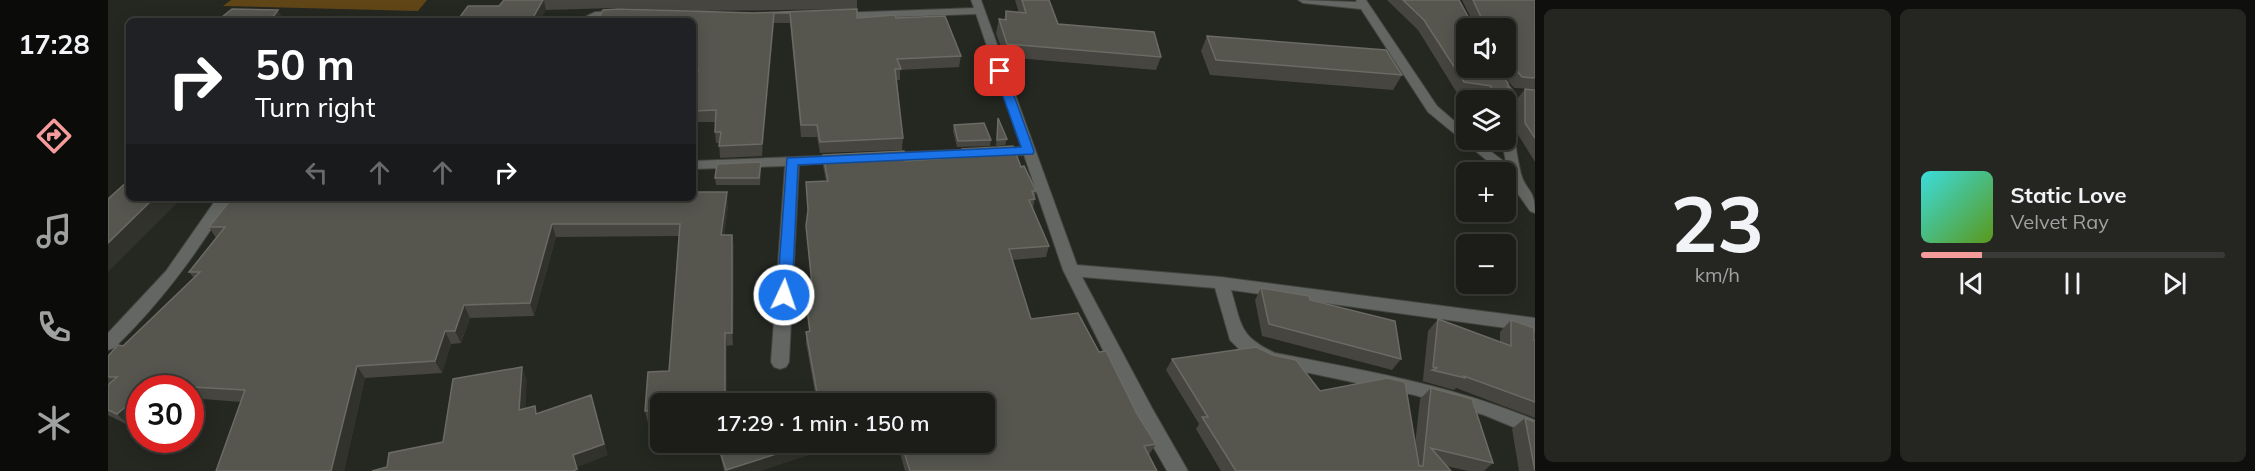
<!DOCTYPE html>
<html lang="en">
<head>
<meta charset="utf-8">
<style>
	body { margin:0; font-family:Mulish,sans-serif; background:#252622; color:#f1f3f6; height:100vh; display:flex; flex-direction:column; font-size:22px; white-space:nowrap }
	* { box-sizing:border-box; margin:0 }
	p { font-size:20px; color:#a0a2a2 }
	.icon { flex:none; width:33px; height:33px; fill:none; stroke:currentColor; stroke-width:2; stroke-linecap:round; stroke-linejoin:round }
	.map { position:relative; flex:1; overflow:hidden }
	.drawer { display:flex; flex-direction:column; gap:9px; padding:9px; background:#0f100e; width:720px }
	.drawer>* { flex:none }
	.banner { position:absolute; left:18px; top:18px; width:570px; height:183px; border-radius:9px; box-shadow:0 3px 15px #0003,0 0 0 2px #3a3b38; background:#202124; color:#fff; overflow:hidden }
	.tools { position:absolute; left:1348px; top:18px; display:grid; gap:12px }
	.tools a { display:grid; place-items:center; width:60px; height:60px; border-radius:9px; background:#1c1d19; box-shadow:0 3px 15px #0003,0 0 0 2px #3a3b38; font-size:30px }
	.speed { position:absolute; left:18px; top:375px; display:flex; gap:12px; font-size:30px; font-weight:700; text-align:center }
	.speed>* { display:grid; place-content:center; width:78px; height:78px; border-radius:50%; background:#1c1d19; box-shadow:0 3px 15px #0003,0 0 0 2px #3a3b38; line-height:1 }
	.speed .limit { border:9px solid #d22; background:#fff; color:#111 }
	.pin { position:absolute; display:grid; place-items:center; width:51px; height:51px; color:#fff; margin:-26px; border-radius:12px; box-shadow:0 3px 9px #0006 }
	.me { position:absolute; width:66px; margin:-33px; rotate:3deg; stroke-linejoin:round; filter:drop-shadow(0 0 4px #0008) }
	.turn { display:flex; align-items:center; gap:21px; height:126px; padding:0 30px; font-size:27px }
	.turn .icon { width:78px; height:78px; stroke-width:2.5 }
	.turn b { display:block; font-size:42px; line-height:51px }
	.lanes { display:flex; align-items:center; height:57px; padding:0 30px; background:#0003; justify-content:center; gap:30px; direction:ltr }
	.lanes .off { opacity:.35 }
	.drawer .card { flex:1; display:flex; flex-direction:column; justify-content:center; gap:9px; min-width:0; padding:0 21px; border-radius:9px; background:#252622 }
	.drawer .dial { align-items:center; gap:0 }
	.dial b { font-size:78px; line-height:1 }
	.song { display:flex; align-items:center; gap:18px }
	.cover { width:72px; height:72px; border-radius:9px; background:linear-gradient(135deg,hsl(180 70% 55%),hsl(90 70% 35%)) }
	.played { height:6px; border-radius:3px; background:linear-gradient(90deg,#f59b9c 20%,#3a3b38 20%) }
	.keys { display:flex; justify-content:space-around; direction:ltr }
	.drawer .tiles { flex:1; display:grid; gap:9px; grid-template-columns:repeat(2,1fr) }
	.trip { position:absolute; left:542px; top:393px; width:345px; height:60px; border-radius:9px; background:#1c1d19; box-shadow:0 3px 15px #0003,0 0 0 2px #3a3b38; font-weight:600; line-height:60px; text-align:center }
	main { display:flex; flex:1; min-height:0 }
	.tabs { display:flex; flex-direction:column; width:108px; justify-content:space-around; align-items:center; background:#0b0c0a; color:#a0a2a2 }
	.tabs .icon { width:42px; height:42px }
	.tabs .on { color:#f59b9c }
	.tabs b { font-size:27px; color:#f1f3f6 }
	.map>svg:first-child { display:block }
	.green { fill:#604617 }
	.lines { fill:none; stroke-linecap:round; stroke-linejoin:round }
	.minor-casing { stroke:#42443e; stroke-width:2 }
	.minor { fill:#646663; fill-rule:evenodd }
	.wall { fill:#46453f }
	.shaded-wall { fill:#32322c }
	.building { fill:#56564f; stroke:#6b6b64; stroke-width:1.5 }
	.route { fill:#1a73e8; stroke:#114b97; stroke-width:1.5 }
</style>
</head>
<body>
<main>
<nav class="tabs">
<b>17:28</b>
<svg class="icon on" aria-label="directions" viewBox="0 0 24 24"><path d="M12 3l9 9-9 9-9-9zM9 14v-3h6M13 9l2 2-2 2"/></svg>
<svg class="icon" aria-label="music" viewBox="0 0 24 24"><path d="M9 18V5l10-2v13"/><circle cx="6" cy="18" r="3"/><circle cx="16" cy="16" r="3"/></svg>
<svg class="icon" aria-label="phone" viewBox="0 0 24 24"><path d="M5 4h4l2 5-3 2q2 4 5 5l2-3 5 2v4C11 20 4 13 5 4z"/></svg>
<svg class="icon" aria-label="climate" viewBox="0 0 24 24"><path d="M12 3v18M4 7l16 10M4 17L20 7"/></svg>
</nav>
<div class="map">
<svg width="1427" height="471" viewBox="0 0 1427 471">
	<rect width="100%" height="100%" fill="#252721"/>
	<path class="green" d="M123,0H319L310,11L115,6Z"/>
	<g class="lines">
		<g class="minor-casing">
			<path id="minor" d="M863,0H873L969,265L1113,277L1427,318V332L1123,290C1134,326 1131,336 1167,353C1255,370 1343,385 1427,420V436L1376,415L1306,395L1158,364L1135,353L1122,340L1107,288L974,277L1044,408L1080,471H1059L1030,420L955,270L916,155L777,161L770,157L777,153L913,147L868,14L729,19L724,16L729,13L866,8Z
				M1190,0L1249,2L1248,0H1258L1329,106L1359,132V140H1368L1398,163L1394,140H1398V100H1394L1395,93L1376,68H1388L1407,93C1405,122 1406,145 1413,174C1418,192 1427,188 1427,213L1422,211L1398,177V172H1393L1320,112L1253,9L1195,3Z
				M511,11L515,12V16L469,21L487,12Z
				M735,155L740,156L742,159L740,162L691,165L681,362L678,367L672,369L666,367L663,362L677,166L585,169V161Z
				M109,198H123C89,253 53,303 6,348L0,350V333L58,271Z"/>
		</g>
		<use href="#minor" class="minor"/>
	</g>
	<path class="wall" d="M396,0H749V9L588,11L507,8L438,10L391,6Z
		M907,0H941L950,24L1053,57L1048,70L896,57L888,33L891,19L896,20L898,11L911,13Z
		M1279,0H1351L1363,22H1365L1354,0H1427V89L1406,88L1390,68H1398V28H1359L1400,91L1404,106L1398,114V100H1375V96L1349,93L1310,30Z
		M749,9V18H788L853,56L851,67L792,70V80H789L795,138L794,150L712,153L709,137H693L682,23H666L654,156L612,158L611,143H608L607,132V122H587L585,103V95L588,80H585V21L646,13Z
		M1099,36L1294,75L1285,90L1102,75L1093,51Z
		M1417,89L1427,90V162L1409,133V99Z
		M890,118L899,139L897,145L888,146Z
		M846,125L883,140L882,146L849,147L845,131Z
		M854,149L913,167L928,191L925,209L941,246L938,257L904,260L923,319L991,352L1048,444L1041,455L1049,471H797L789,442H876V404H709L698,343V332L701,331L696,296V285L703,284L699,237L698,226L700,214L698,182L718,181L715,166V155L797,161L853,157Z
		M653,168L652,185H608L607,178Z
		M124,198H401L400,202L620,205L616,235H624L626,247L625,345L619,346V404H552V422L540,423L537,411L561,371L571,236L448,237L426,316L362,318L353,343L343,344L334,373L257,378L236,471H108L133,402L82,398V388H32V418L22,426L0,415V356L15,346L86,278L81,272L108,238L101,227Z
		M1153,288L1293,359L1284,370L1154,336L1147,300Z
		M1330,319L1392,342V332L1403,320L1427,340V418L1348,388L1346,390L1314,381L1316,379H1315L1320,331Z
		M1064,359L1212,391L1307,445L1312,399L1323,388L1385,463L1376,471H1360L1338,466L1343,471H1113L1088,429L1091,424L1058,370Z
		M1417,418L1427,471H1411L1404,429Z
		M609,442H729L703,445V454L651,471H616Z"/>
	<path class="shaded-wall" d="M435,0H436L438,10L432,21H423Z
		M170,10L175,19L174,21H162Z
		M666,13V23L654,156V144Z
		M619,192L620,205L615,248L613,235Z
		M46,198H74L0,272V243Z
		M391,198H401L394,214L390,202Z
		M444,224L448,237L426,316L422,303Z
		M624,235L626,247L625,345L624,333Z
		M356,305L362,318L353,343L347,331Z
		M337,331L343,344L334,373L327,361Z
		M617,333L619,346V404H617Z
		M249,366L257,378L236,471H223Z
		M414,367L419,380L417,422L411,410Z
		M483,395L500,455L470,467L471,471H465V455Z
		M23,402L32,410V418L22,426L9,414Z
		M703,443V454L651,471H618V470Z"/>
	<path class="building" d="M396,0H435L423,21H349L360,6H391Z
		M914,0H941L950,24L1046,32L1053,57L899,44L891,19L898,20V11L918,13Z
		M1295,0H1351L1363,22L1372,20L1373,17L1365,0H1427V78L1414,77L1398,58V28H1359V68H1388L1400,83V91L1403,92L1404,106L1398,105V100H1381L1383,86L1356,82L1316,20Z
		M124,9L170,10L162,21H109Z
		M510,9L646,13L749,9V18L787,15L788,18L837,16L853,56L789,59L793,69H787L795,138L712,142L709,125H693L682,13H666L654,144L611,146L613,132H607L608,110L586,111L588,99H585V95L590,69H585V21H489L495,10Z
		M1099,36L1278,50L1294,75L1108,60Z
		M1417,89L1427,90V138L1417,123Z
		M890,118L899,139L889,140Z
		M876,123L883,140L850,141L846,125Z
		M905,146L913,167L916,166L928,191H924L927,199L921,200L941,246L901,249L923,319L970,313L991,352L998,351L1029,414L1048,444L1036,446L1049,471H802L793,442H876V404H711L698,332L702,331L696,285L704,284L698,226L700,210L698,182L720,181L715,155L796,151L797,161L856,157L854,149L889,147L890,150V147Z
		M653,162L651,178H607L609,164Z
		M21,180V198H46L0,243V199Z
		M585,192H619L613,235H624V333H617V404H552V410L537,411L540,372L561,371L572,224H444L422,303L356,305L347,331H337L327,361L249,366L223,471H108L137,390L65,386L63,388H32V403L23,402L9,414L0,410V385L9,377H0V356L10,345L15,346L92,272H81L117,227H101L124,198H391L390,202L479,199V198H585Z
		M1153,288L1201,296L1202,300L1287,321L1293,359L1161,324Z
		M1330,319L1403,346V320L1426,328V340H1427V402L1356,376L1357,378L1324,370L1329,368L1325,367Z
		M1148,347L1165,355L1188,360L1212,391L1279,378L1297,382L1311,466H1315L1323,388L1364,399L1385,463L1323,448L1343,471H1128L1094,417H1100L1064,359Z
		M414,367L411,410L427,406L428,414L483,395L496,444L465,455L469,469L465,471H264L279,467L281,453L335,442L345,379Z
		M1417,418L1427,422V471Z
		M609,442H702L703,443L618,470Z"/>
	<path class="route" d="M892,68L897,71L926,151L925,154L690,165L684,295L681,299H671L669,295L679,158L913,147L886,71Z"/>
</svg>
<div class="tools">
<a><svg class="icon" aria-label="sound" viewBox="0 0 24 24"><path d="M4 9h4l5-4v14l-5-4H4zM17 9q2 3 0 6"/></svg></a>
<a><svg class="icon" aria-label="layers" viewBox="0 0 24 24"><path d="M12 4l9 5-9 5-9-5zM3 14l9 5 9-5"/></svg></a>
<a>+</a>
<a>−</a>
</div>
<div class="speed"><div class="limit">30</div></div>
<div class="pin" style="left:892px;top:71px;background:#d93025"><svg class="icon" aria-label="arrive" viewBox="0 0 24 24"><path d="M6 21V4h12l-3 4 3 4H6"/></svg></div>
<svg class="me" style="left:676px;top:295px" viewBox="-20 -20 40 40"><circle r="17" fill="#1a73e8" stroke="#fff" stroke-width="3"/><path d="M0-11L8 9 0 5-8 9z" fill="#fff"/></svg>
<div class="trip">17:29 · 1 min · 150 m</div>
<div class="banner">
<div class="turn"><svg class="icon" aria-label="right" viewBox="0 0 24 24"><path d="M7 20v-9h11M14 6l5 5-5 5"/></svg><div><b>50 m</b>Turn right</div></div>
<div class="lanes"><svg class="icon off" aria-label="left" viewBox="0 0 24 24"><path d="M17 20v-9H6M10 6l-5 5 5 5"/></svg><svg class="icon off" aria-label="ahead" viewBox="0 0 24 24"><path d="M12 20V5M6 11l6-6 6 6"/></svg><svg class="icon off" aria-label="ahead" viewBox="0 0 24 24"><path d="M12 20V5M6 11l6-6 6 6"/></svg><svg class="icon" aria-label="right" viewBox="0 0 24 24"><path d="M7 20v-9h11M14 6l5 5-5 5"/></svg></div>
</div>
</div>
<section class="drawer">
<div class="tiles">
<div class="card dial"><b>23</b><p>km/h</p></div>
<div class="card">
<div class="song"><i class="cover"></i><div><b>Static Love</b><p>Velvet Ray</p></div></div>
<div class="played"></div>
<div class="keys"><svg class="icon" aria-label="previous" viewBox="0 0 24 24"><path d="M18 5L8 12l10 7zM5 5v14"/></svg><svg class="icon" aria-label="pause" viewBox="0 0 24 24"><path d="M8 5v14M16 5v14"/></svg><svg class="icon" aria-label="next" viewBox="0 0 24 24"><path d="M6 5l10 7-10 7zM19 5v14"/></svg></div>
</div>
</div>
</section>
</main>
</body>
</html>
